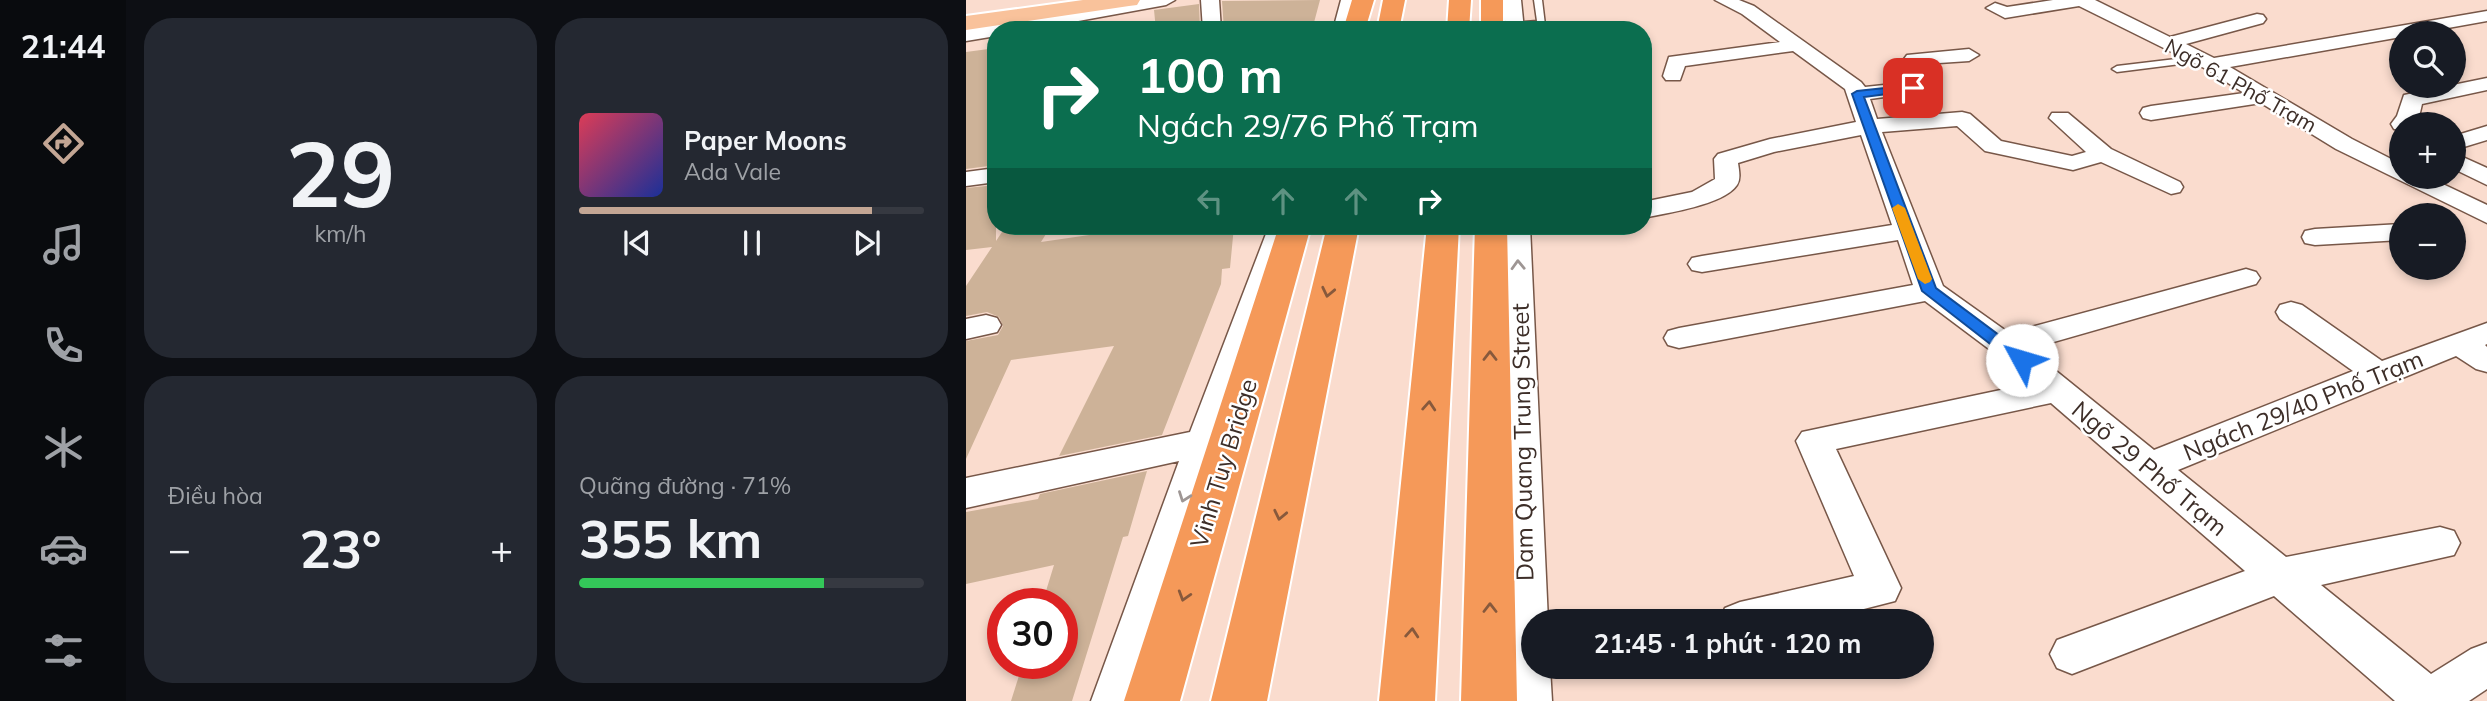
<!DOCTYPE html>
<html lang="vi">
<head>
<meta charset="utf-8">
<style>
	body { margin:0; font-family:Mulish,sans-serif; background:#242831; color:#f1f3f6; height:100vh; display:flex; flex-direction:column; font-size:26px; white-space:nowrap }
	* { box-sizing:border-box; margin:0 }
	p { font-size:23px; color:#9ea1a6 }
	.icon { flex:none; width:38px; height:38px; fill:none; stroke:currentColor; stroke-width:2; stroke-linecap:round; stroke-linejoin:round }
	.map { position:relative; flex:1; overflow:hidden }
	.sheet { display:flex; flex-direction:column; gap:18px; padding:18px; background:#0d0f14; width:840px }
	.sheet>* { flex:none }
	.hud { position:absolute; left:21px; top:21px; width:665px; height:214px; border-radius:28px; box-shadow:0 4px 10px #0003; background:#0b6e4f; color:#fff; overflow:hidden }
	.tools { position:absolute; left:1423px; top:21px; display:grid; gap:14px }
	.tools a { display:grid; place-items:center; width:77px; height:77px; border-radius:50%; background:#171b24; box-shadow:0 4px 10px #0003; font-size:35px }
	.speed { position:absolute; left:21px; top:588px; display:flex; gap:14px; font-size:35px; font-weight:700; text-align:center }
	.speed>* { display:grid; place-content:center; width:91px; height:91px; border-radius:50%; background:#171b24; box-shadow:0 4px 10px #0003; line-height:1 }
	.speed .limit { border:10px solid #d22; background:#fff; color:#111 }
	.pin { position:absolute; display:grid; place-items:center; width:60px; height:60px; color:#fff; margin:-30px; border-radius:14px; box-shadow:0 4px 10px #0006 }
	.me { position:absolute; width:77px; margin:-38px; rotate:309deg; stroke-linejoin:round; filter:drop-shadow(0 0 5px #0008) }
	.turn { display:flex; align-items:center; gap:24px; height:147px; padding:0 35px; font-size:32px }
	.turn .icon { width:91px; height:91px; stroke-width:2.5 }
	.turn b { display:block; font-size:49px; line-height:60px }
	.lanes { display:flex; align-items:center; height:66px; padding:0 35px; background:#0003; justify-content:center; gap:35px; direction:ltr }
	.lanes .off { opacity:.35 }
	.big { font-size:52px; font-weight:700; line-height:1.1 }
	.sheet .tile { flex:1; display:flex; flex-direction:column; justify-content:center; gap:10px; min-width:0; padding:0 24px; border-radius:28px; background:#242831 }
	.sheet .dial { align-items:center; gap:0 }
	.dial b { font-size:91px; line-height:1 }
	.song { display:flex; align-items:center; gap:21px }
	.cover { width:84px; height:84px; border-radius:10px; background:linear-gradient(135deg,hsl(350 70% 55%),hsl(230 70% 35%)) }
	.played { height:7px; border-radius:4px; background:linear-gradient(90deg,#c3a694 85%,#363941 85%) }
	.keys { display:flex; justify-content:space-around; direction:ltr }
	.heat { display:flex; justify-content:space-between; align-items:center; font-size:38px; direction:ltr }
	.charge { height:10px; border-radius:5px; background:linear-gradient(90deg,#34c759 71%,#363941 0) }
	.sheet .tiles { flex:1; display:grid; gap:18px; grid-template-columns:repeat(2,1fr) }
	.trip { position:absolute; left:555px; top:609px; width:413px; height:70px; border-radius:35px; background:#171b24; box-shadow:0 4px 10px #0003; font-weight:700; line-height:70px; text-align:center }
	main { display:flex; flex:1; min-height:0 }
	.dock { display:flex; flex-direction:column; width:126px; justify-content:space-around; align-items:center; background:#090b0e; color:#9ea1a6 }
	.dock .icon { width:49px; height:49px }
	.dock .current { color:#c3a694 }
	.dock b { font-size:32px; color:#f1f3f6 }
	.map>svg:first-child { display:block }
	.building { fill:#cdb298 }
	.lines { fill:none; stroke-linecap:round; stroke-linejoin:round }
	.lane-casing { stroke:#775748; stroke-width:3 }
	.street-casing { stroke:#775748; stroke-width:3 }
	.primary-casing { stroke:#fff; stroke-width:4 }
	.highway-casing { stroke:#fff; stroke-width:4 }
	.lane { fill:#fff; fill-rule:evenodd }
	.street { fill:#fff; fill-rule:evenodd }
	.primary { fill:#f9c29b; fill-rule:evenodd }
	.highway { fill:#f59959; fill-rule:evenodd }
	.oneway { stroke:#9e9694 }
	.oneway2 { stroke:#87593c }
	.route { fill:#1a73e8; stroke:#114b97; stroke-width:2 }
	.slow { fill:#f59e0b }
	.labels { text-anchor:middle; dominant-baseline:central; stroke-width:5; stroke-linejoin:round; paint-order:stroke }
	.far-street-label { font-size:21px; fill:#3d2e28; stroke:#fff }
	.street-label { font-size:24px; fill:#3d2e28; stroke:#fff }
</style>
</head>
<body>
<main>
<nav class="dock">
<b>21:44</b>
<svg class="icon current" aria-label="directions" viewBox="0 0 24 24"><path d="M12 3l9 9-9 9-9-9zM9 14v-3h6M13 9l2 2-2 2"/></svg>
<svg class="icon" aria-label="music" viewBox="0 0 24 24"><path d="M9 18V5l10-2v13"/><circle cx="6" cy="18" r="3"/><circle cx="16" cy="16" r="3"/></svg>
<svg class="icon" aria-label="phone" viewBox="0 0 24 24"><path d="M5 4h4l2 5-3 2q2 4 5 5l2-3 5 2v4C11 20 4 13 5 4z"/></svg>
<svg class="icon" aria-label="climate" viewBox="0 0 24 24"><path d="M12 3v18M4 7l16 10M4 17L20 7"/></svg>
<svg class="icon" aria-label="car" viewBox="0 0 24 24"><path d="M5 17H2v-5l4-1 3-4h7l3 4 3 1v5h-3M9 17h6M6 11h13"/><circle cx="7" cy="17" r="2"/><circle cx="17" cy="17" r="2"/></svg>
<svg class="icon" aria-label="filters" viewBox="0 0 24 24"><path d="M4 7h16M4 17h16"/><circle cx="9" cy="7" r="2"/><circle cx="15" cy="17" r="2"/></svg>
</nav>
<section class="sheet">
<div class="tiles">
<div class="tile dial"><b>29</b><p>km/h</p></div>
<div class="tile">
<div class="song"><i class="cover"></i><div><b>Paper Moons</b><p>Ada Vale</p></div></div>
<div class="played"></div>
<div class="keys"><svg class="icon" aria-label="previous" viewBox="0 0 24 24"><path d="M18 5L8 12l10 7zM5 5v14"/></svg><svg class="icon" aria-label="pause" viewBox="0 0 24 24"><path d="M8 5v14M16 5v14"/></svg><svg class="icon" aria-label="next" viewBox="0 0 24 24"><path d="M6 5l10 7-10 7zM19 5v14"/></svg></div>
</div>
<div class="tile"><p>Điều hòa</p>
<div class="heat"><a>−</a><b class="big">23°</b><a>+</a></div>
</div>
<div class="tile"><p>Quãng đường · 71%</p><b class="big">355 km</b><div class="charge"></div></div>
</div>
</section>
<div class="map">
<svg width="1521" height="701" viewBox="0 0 1521 701">
	<rect width="100%" height="100%" fill="#fadcce"/>
	<path class="building" d="M354,0L346,30H258L256,1Z
		M233,4L234,30H190L188,10Z
		M30,48V165L0,169V52Z
		M30,185V241L40,226H85L75,242L185,226H268L264,268L256,269L255,284L196,435L93,456L148,346L45,360L0,459V341L32,335L37,326L33,317L21,312L0,316V286L26,247L0,250V188Z
		M181,471L162,536L157,537L106,701H45L57,663H96V604H76L88,565L0,584V512L72,499L74,494Z"/>
	<g class="lines">
		<g class="lane-casing">
			<path id="lane" d="M568,0H576L579,25L546,27V23L571,21Z
				M1235,56L1240,59L1238,61L1151,72L1146,69L1151,66Z"/>
		</g>
		<g class="street-casing">
			<path id="street" d="M170,0H209L200,5L63,30H30V36L0,41V29Z
				M235,0H253L255,30H237Z
				M375,0H393L385,30H367Z
				M537,0H555L558,30H540Z
				M749,0H773L788,6L895,82L899,87L937,83L938,59L941,55L1003,49L1013,55L1003,61L958,64L957,88L954,92L904,99L911,119L996,112L1004,114L1035,141L1106,156L1120,152L1083,118L1086,113H1102L1145,149L1214,182L1217,187L1214,192L1205,194L1135,162L1107,170L1019,151L991,126L916,132L977,286L1043,333L1280,269L1290,272L1294,278L1290,284L1063,349L1188,450L1387,371L1314,319L1310,312L1314,305L1325,302L1336,305L1416,361L1521,323V344L1519,345L1521,347V372L1510,369L1490,356L1212,470L1320,557L1474,527L1488,531L1494,543L1488,555L1355,585L1465,674L1505,649L1521,643V689L1503,701H1429L1308,596L1106,674L1091,668L1084,654L1091,640L1279,571L1085,403L870,449L935,588L929,601L851,621H753L759,608L774,602L888,576L830,441L836,432L1063,384L1027,352L959,301L713,348L702,345L698,338L702,331L713,328L947,285L932,240L736,272L726,270L722,264L726,258L736,256L926,225L895,135L808,152L772,163C773,170 775,179 771,185C758,205 700,213 677,218V202L726,192L749,179L748,159L752,154L804,139L890,122L879,89L827,51L719,66L714,80H700L697,76L703,57L814,42L776,14Z
				M1087,0H1129L1204,37L1291,14L1297,15L1300,19L1297,23L1220,44L1248,58L1521,11V21L1454,33H1435V37L1264,67L1386,139L1435,164V177H1462L1521,205V223L1370,149L1295,103L1185,120L1177,118L1174,113L1177,108L1185,106L1278,93L1238,68L1113,6L1039,18L1020,8L1029,3L1041,7Z
				M1521,78V90L1456,104L1453,117L1448,124H1435V130L1428,129L1425,124L1431,116L1438,95Z
				M1521,126V140L1488,150V136Z
				M1488,153L1521,168V185L1488,169Z
				M30,168V182L0,186V172Z
				M1435,224V240L1349,245L1339,243L1336,237L1339,231L1349,229Z
				M303,226H329L200,605L171,701H125L213,461L0,508V478L224,432Z
				M538,226H564L582,621H567V667H584L586,701H540Z
				M20,315L31,318L35,325L31,332L0,339V319Z"/>
		</g>
		<g class="primary-casing">
			<path id="primary" d="M117,0H174L171,5L163,6L0,30V16Z"/>
		</g>
		<g class="highway-casing">
			<path id="highway" d="M386,0H408L399,30H377Z
				M417,0H439L433,30H411Z
				M483,0H505L503,30H481Z
				M515,0H537V30H515Z
				M313,226H345L214,701H158Z
				M361,226H393L301,701H245Z
				M461,226H493L469,701H413Z
				M509,226H541L551,701H495Z"/>
		</g>
		<use href="#lane" class="lane"/>
		<use href="#street" class="street"/>
		<use href="#primary" class="primary"/>
		<use href="#highway" class="highway"/>
	</g>
	<defs><path id="oneway-chevron" d="M-2-3.5L2.5 0L-2 3.5" fill="none" stroke-width="1.6" stroke-linecap="round" stroke-linejoin="round" transform="scale(1.75)"/></defs>
	<g class="oneway">
		<use href="#oneway-chevron" transform="translate(552 265) rotate(-92)"/>
		<use href="#oneway-chevron" transform="translate(218 497) rotate(110)"/>
	</g>
	<g class="oneway2">
		<use href="#oneway-chevron" transform="translate(362 292) rotate(102)"/>
		<use href="#oneway-chevron" transform="translate(524 356) rotate(-90)"/>
		<use href="#oneway-chevron" transform="translate(463 406) rotate(-86)"/>
		<use href="#oneway-chevron" transform="translate(314 515) rotate(102)"/>
		<use href="#oneway-chevron" transform="translate(218 596) rotate(107)"/>
		<use href="#oneway-chevron" transform="translate(524 608) rotate(-90)"/>
		<use href="#oneway-chevron" transform="translate(446 633) rotate(-86)"/>
	</g>
	<path class="route" d="M947,85L951,86V90L898,97L970,288L1061,356L1064,360L1061,364H1050L956,291L886,94L891,91Z"/>
	<path class="slow" d="M932,204L939,208L966,279L964,282L959,284L952,279L926,208Z"/>
	<g class="labels">
		<g class="far-street-label">
			<text transform="translate(1275 85) rotate(29)">Ngõ 61 Phố Trạm</text>
		</g>
		<g class="street-label">
			<text transform="translate(1337 405) rotate(-22)">Ngách 29/40 Phố Trạm</text>
			<text transform="translate(556 442) rotate(-91)">Dam Quang Trung Street</text>
			<text transform="translate(257 463) rotate(-73)">Vinh Tuy Bridge</text>
			<text transform="translate(1184 468) rotate(40)">Ngõ 29 Phố Trạm</text>
		</g>
	</g>
</svg>
<div class="tools">
<a><svg class="icon" aria-label="search" viewBox="0 0 24 24"><circle cx="10" cy="10" r="6"/><path d="M15 15l6 6"/></svg></a>
<a>+</a>
<a>−</a>
</div>
<div class="speed"><div class="limit">30</div></div>
<div class="pin" style="left:947px;top:88px;background:#d93025"><svg class="icon" aria-label="arrive" viewBox="0 0 24 24"><path d="M6 21V4h12l-3 4 3 4H6"/></svg></div>
<svg class="me" style="left:1056px;top:360px" viewBox="-20 -20 40 40"><circle r="19" fill="#fff"/><path d="M0-13L10 11 0 6-10 11z" fill="#1a73e8"/></svg>
<div class="trip">21:45 · 1 phút · 120 m</div>
<div class="hud">
<div class="turn"><svg class="icon" aria-label="right" viewBox="0 0 24 24"><path d="M7 20v-9h11M14 6l5 5-5 5"/></svg><div><b>100 m</b>Ngách 29/76 Phố Trạm</div></div>
<div class="lanes"><svg class="icon off" aria-label="left" viewBox="0 0 24 24"><path d="M17 20v-9H6M10 6l-5 5 5 5"/></svg><svg class="icon off" aria-label="ahead" viewBox="0 0 24 24"><path d="M12 20V5M6 11l6-6 6 6"/></svg><svg class="icon off" aria-label="ahead" viewBox="0 0 24 24"><path d="M12 20V5M6 11l6-6 6 6"/></svg><svg class="icon" aria-label="right" viewBox="0 0 24 24"><path d="M7 20v-9h11M14 6l5 5-5 5"/></svg></div>
</div>
</div>
</main>
</body>
</html>
